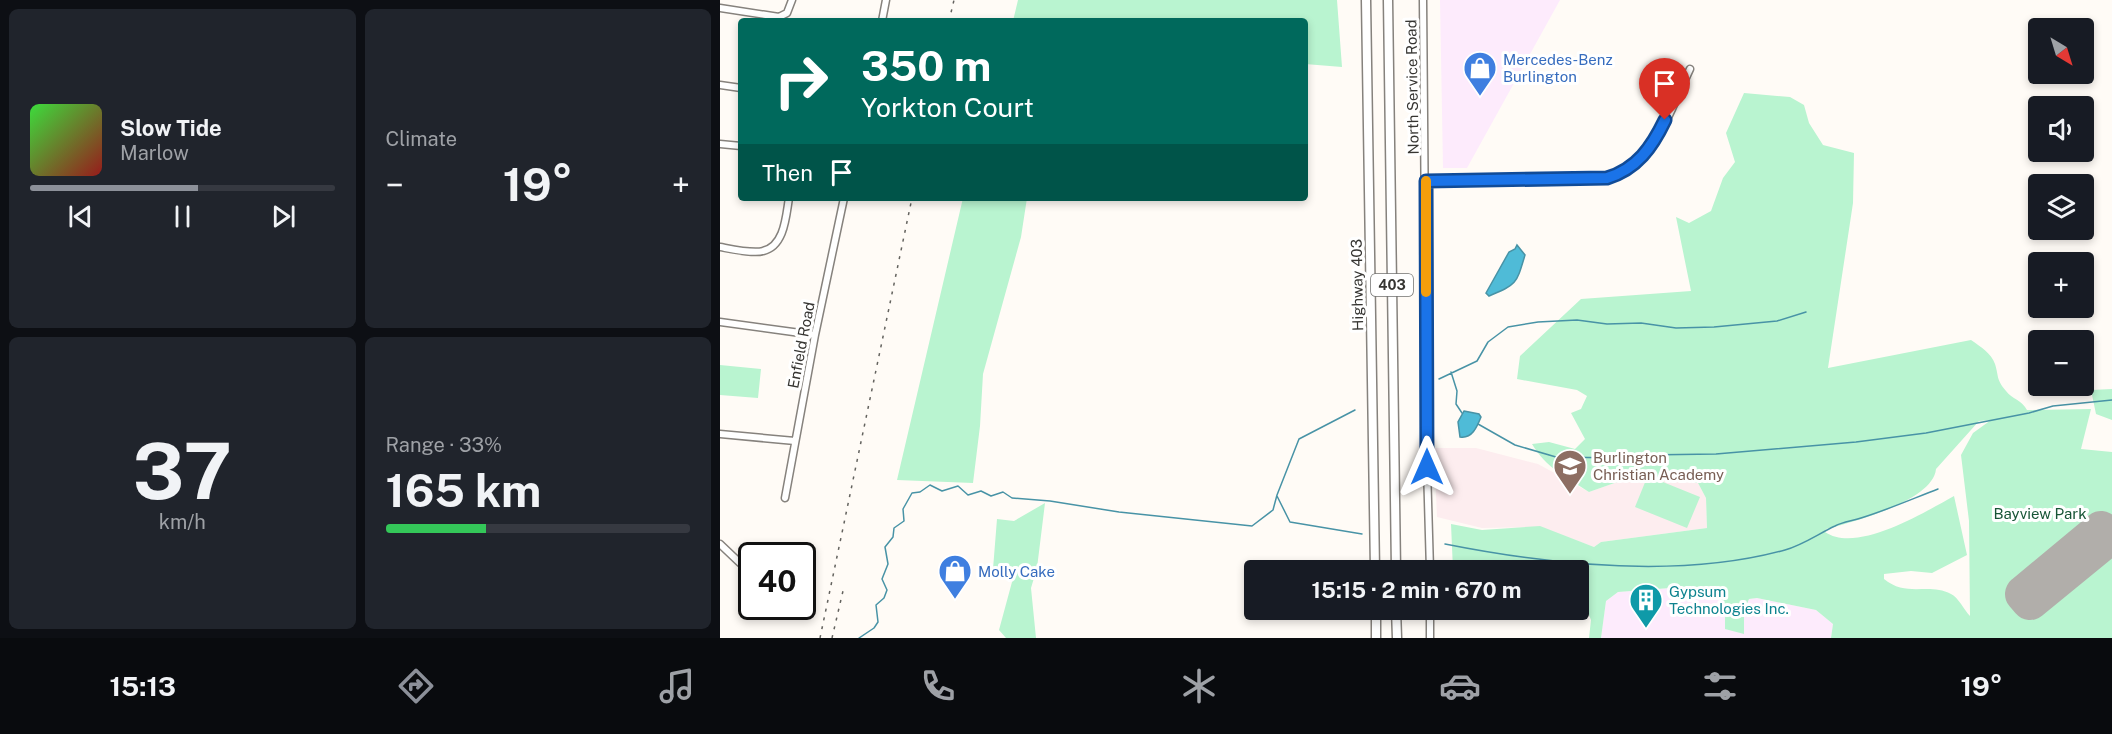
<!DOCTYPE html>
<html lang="en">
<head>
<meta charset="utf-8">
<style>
	body { margin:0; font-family:"Public Sans",sans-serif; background:#20242c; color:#f1f3f6; height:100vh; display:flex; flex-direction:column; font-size:22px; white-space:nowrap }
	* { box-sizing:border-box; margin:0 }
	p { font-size:20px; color:#9ea1a6 }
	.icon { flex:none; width:33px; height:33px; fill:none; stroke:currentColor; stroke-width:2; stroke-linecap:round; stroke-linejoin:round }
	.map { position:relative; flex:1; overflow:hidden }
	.sheet { display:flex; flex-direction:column; gap:9px; padding:9px; background:#0d0f14; width:720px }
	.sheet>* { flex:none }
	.top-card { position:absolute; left:18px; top:18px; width:570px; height:183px; border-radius:6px; box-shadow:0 3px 9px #0003; background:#00695c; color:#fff; overflow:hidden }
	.needle { width:39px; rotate:142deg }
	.fabs { position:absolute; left:1308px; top:18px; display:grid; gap:12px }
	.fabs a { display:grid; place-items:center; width:66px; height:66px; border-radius:6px; background:#171b24; box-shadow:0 3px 9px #0003; font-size:30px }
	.speed { position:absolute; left:18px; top:542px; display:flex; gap:12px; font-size:30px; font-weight:700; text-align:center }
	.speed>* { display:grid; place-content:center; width:78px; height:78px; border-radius:50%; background:#171b24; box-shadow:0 3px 9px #0003; line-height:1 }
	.speed .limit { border:3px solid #111; border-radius:9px; background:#fff; color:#111 }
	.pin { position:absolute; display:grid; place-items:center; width:51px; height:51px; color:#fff; margin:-62px -26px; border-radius:50% 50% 50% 0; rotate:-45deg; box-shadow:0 0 6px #0007 }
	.pin .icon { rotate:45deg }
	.me { position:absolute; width:66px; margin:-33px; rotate:0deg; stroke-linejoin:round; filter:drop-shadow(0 0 4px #0008) }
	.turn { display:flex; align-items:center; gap:21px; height:126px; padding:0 24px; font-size:27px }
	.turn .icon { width:78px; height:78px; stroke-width:2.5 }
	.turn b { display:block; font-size:42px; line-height:51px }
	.then { display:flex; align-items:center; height:57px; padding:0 24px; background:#0003; gap:12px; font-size:22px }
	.big { font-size:45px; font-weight:700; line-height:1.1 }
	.sheet .tile { flex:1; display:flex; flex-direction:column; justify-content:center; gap:9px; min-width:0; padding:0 21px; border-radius:9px; background:#20242c }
	.sheet .dial { align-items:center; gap:0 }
	.dial b { font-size:78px; line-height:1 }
	.song { display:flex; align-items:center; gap:18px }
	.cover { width:72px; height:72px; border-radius:9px; background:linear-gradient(135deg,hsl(120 70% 55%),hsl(0 70% 35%)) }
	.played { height:6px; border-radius:3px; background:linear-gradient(90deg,#8c9099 55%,#363941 55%) }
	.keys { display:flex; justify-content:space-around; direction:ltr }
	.heat { display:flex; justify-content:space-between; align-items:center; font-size:33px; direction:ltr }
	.charge { height:9px; border-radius:4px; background:linear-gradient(90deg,#34c759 33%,#363941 0) }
	.sheet .tiles { flex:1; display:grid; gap:9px; grid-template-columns:repeat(2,1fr) }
	.trip { position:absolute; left:524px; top:560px; width:345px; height:60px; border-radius:6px; background:#171b24; box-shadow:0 3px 9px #0003; font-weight:700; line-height:60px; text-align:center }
	.tabs { display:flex; height:96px; justify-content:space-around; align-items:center; background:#090b0e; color:#9ea1a6 }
	.tabs .icon { width:42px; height:42px }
	.tabs .on { color:#8c9099 }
	.tabs b { font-size:27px; color:#f1f3f6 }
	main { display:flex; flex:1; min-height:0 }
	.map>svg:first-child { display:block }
	.commercial { fill:#fdebfc }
	.education { fill:#fdedef }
	.green { fill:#b9f4d0; fill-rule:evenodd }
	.water { fill:#4fbbd7; stroke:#4893a6; stroke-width:1.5 }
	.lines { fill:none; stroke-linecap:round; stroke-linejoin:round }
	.stream { stroke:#4893a6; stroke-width:1.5 }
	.runway { stroke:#b1aeaa; stroke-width:38 }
	.minor-casing { stroke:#86827d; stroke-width:9 }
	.highway-casing { stroke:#86827d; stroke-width:11 }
	.minor { stroke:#fff; stroke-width:6 }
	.highway { stroke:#fff; stroke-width:8 }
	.rail { stroke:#63625e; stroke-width:1.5; stroke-dasharray:3 6; stroke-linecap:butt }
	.route-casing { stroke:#114b97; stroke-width:15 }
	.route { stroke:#1a73e8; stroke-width:10 }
	.slow { stroke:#f59e0b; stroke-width:10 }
	.labels { text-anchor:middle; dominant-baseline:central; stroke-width:6; stroke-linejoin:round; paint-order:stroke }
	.shield { fill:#fff; stroke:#727270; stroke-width:1.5 }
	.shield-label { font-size:14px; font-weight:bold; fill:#363532 }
	.shop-label { font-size:15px; fill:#366cbe; stroke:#fff; text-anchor:start }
	.street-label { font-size:15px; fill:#363532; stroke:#fff }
	.education-label { font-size:15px; fill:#785e54; stroke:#fff; text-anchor:start }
	.park-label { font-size:15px; fill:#175536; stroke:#fff }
	.culture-label { font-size:15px; fill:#0d838f; stroke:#fff; text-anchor:start }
</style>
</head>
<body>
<main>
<section class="sheet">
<div class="tiles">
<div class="tile">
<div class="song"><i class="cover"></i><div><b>Slow Tide</b><p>Marlow</p></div></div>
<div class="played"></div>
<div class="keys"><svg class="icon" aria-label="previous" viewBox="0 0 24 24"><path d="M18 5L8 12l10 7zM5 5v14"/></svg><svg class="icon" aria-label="pause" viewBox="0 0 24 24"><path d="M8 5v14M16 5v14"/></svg><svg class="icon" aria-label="next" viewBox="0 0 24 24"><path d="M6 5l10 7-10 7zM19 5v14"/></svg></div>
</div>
<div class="tile"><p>Climate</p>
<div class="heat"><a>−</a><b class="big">19°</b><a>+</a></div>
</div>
<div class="tile dial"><b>37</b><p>km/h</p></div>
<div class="tile"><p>Range · 33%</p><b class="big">165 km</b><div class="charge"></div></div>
</div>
</section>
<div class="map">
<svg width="1392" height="638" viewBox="0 0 1392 638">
	<rect width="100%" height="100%" fill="#fffbf6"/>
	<path class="commercial" d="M720,0H840L747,168H723Z
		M963,587L991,593L1000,600L1005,613L1006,629L1024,633V611L1029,599L1037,598L1096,610L1113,624L1111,638H881L886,601L898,592Z"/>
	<path class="education" d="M714,448H756L818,464L869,492L920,474L978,483L986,498L987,528L881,542L874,547L820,527L762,528L717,517Z"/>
	<path class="green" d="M298,0H617L622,67L585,64V21H293Z
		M1024,93L1070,97L1084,105L1089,123L1103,145L1134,153L1133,203L1108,368L1251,340C1261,347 1271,353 1275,364C1279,377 1276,379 1286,391C1292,399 1302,400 1307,410L1371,409L1361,449L1392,452V638H1111L1113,624L1096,610L1037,598L1029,599L1024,611V634L1005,629V613L1000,600L991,593L963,587L898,592L886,601L881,638H869L871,620L865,605L858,603V570H733L731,524L762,530L820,526L874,547L881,542L987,528L986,498L978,483L928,476L980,497L967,528L915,507L928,475L920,474L869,492C846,477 826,468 812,444L829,442L855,449L865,439L851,413L861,409L867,396L857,390L797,379L800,356L861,299L971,291L956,217L969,223L991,211L1003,178L1015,162L1006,133ZM1271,420L1253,433L1241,455L1249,521L1250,616C1244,610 1239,598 1231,594C1209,582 1187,598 1164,579V574L1191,571L1212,573L1247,555L1234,496C1205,512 1137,554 1105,532L1106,529C1133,522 1213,501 1216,469L1259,421Z
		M243,198H307L301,237L263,374L260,426L253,483L177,480Z
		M0,365L41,369L38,398L0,395Z
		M1392,389V420L1376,414L1371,390Z
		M325,503L317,568L311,588L316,638H286L279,630L292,582L273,569L277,519L294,521Z"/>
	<path class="water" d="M797,245L805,255C796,285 797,284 769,296L766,293L789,252L795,249Z
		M744,411L759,414L761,417C757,427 752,439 740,437L738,422Z"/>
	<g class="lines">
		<path class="stream" d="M731,372L737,391L736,404L742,413
			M719,379L757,361L768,342L788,327L818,322L857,320L887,324L921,323L956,328L994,327L1057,321L1086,312
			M758,424L795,445L836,457L900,458L924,455L996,454L1136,442L1206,433L1309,413L1333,406L1392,400
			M557,496L570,522L642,534
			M725,544C831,565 960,579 1065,550C1083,545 1098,534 1115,526C1123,522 1132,521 1141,518C1167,510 1192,499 1218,489
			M139,638L154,628L158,622L156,605L164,598L167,590L162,579L168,564L165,547L173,537L174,528L184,521L183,509L192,493L200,492L210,485L222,491L238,486L248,495L261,491L271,496L283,492L292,498L330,501L399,512L532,526L553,510L557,495L579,439L635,410"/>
		<path class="runway" d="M1381,530L1387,538L1310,601L1304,594Z"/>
		<g class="minor-casing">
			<path id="minor" d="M703,0L707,467L710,570
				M0,8L59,17L67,13L72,0
				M162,21L166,0
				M0,85L21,88
				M0,144L21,146
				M706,181L873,179C932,175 948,115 970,69
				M0,247C11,249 33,254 43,251C65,246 66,215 69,198
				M0,322L95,335
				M0,434L75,441
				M65,498L95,335L124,198
				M0,544L20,563L32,568
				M710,609V638"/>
		</g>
		<g class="highway-casing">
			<path id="highway" d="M646,0L655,570
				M668,0L676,570
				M656,609V638
				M676,609L677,638"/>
		</g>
		<use href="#minor" class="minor"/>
		<use href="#highway" class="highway"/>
		<path class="rail" d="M229,21L234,0
			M100,638L192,198
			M112,638L123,591"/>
	</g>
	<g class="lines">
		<g class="route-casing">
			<path id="route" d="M707,467L706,181L887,178C917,169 932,147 945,120"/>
		</g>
		<use href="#route" class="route"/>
		<path class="slow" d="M706,181V292"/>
	</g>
	<defs>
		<g id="shop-pin" transform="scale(1.725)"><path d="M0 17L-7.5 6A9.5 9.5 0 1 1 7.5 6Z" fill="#3f7fe0" stroke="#fff"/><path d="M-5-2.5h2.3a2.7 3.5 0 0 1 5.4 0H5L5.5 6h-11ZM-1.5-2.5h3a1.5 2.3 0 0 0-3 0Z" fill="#fff"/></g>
		<g id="school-pin" transform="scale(1.725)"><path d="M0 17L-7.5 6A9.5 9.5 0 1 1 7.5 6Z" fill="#8d6e63" stroke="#fff"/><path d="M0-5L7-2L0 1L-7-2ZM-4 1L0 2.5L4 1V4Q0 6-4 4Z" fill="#fff"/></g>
		<g id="building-pin" transform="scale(1.725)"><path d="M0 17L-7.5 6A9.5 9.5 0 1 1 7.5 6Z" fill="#0f9aa8" stroke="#fff"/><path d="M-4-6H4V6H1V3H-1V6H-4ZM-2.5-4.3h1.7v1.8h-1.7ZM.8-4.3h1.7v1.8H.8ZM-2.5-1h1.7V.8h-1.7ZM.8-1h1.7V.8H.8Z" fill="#fff"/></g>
	</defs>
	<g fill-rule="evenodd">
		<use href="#shop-pin" x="760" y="68"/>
		<use href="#school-pin" x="850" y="466"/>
		<use href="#shop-pin" x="235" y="571"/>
		<use href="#building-pin" x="926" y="600"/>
	</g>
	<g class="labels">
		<rect class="shield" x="651" y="274" width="42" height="22" rx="4.5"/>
		<g class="shield-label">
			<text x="672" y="285">403</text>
		</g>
		<g class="shop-label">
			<text x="783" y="59">Mercedes-Benz<tspan x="783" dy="17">Burlington</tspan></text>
			<text x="258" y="571">Molly Cake</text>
		</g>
		<g class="street-label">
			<text transform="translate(692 87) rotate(-91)">North Service Road</text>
			<text transform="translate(637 285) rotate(-91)">Highway 403</text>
			<text transform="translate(81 345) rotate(-79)">Enfield Road</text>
		</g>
		<g class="education-label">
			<text x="873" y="457">Burlington<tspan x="873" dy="17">Christian Academy</tspan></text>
		</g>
		<g class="park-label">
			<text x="1320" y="513">Bayview Park</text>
		</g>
		<g class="culture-label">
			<text x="949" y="591">Gypsum<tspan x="949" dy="17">Technologies Inc.</tspan></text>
		</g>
	</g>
</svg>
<div class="fabs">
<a><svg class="needle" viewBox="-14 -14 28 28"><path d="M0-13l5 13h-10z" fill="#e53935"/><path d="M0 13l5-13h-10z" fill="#9ea1a6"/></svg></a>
<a><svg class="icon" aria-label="sound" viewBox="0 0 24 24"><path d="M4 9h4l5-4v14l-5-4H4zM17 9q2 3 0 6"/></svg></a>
<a><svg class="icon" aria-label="layers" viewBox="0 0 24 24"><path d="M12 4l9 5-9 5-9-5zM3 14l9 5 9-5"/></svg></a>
<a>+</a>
<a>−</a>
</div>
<div class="speed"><div class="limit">40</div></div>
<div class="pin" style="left:945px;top:120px;background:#d93025"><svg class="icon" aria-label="arrive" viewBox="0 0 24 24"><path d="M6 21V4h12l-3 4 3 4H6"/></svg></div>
<svg class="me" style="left:707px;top:467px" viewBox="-20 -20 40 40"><path d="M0-17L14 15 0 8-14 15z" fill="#1a73e8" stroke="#fff" stroke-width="4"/></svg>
<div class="trip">15:15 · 2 min · 670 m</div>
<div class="top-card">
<div class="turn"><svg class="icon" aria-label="right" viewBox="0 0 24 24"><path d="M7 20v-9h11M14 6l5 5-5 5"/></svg><div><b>350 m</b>Yorkton Court</div></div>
<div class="then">Then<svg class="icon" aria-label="arrive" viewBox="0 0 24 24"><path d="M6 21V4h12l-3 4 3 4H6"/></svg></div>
</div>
</div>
</main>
<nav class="tabs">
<b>15:13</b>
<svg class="icon on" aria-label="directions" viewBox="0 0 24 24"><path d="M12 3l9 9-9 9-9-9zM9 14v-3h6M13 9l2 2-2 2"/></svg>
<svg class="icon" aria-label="music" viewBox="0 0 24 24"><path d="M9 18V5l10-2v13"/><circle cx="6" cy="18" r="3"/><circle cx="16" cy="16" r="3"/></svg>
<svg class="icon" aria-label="phone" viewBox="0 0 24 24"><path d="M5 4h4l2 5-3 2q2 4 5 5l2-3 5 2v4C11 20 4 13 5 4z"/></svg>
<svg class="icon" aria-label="climate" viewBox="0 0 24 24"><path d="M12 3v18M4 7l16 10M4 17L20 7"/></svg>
<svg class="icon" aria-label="car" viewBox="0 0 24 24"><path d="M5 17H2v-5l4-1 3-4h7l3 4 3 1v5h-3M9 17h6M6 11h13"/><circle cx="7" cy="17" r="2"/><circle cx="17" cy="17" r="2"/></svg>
<svg class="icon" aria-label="filters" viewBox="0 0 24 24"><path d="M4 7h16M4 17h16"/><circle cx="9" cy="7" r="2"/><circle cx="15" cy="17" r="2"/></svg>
<b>19°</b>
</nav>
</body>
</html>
